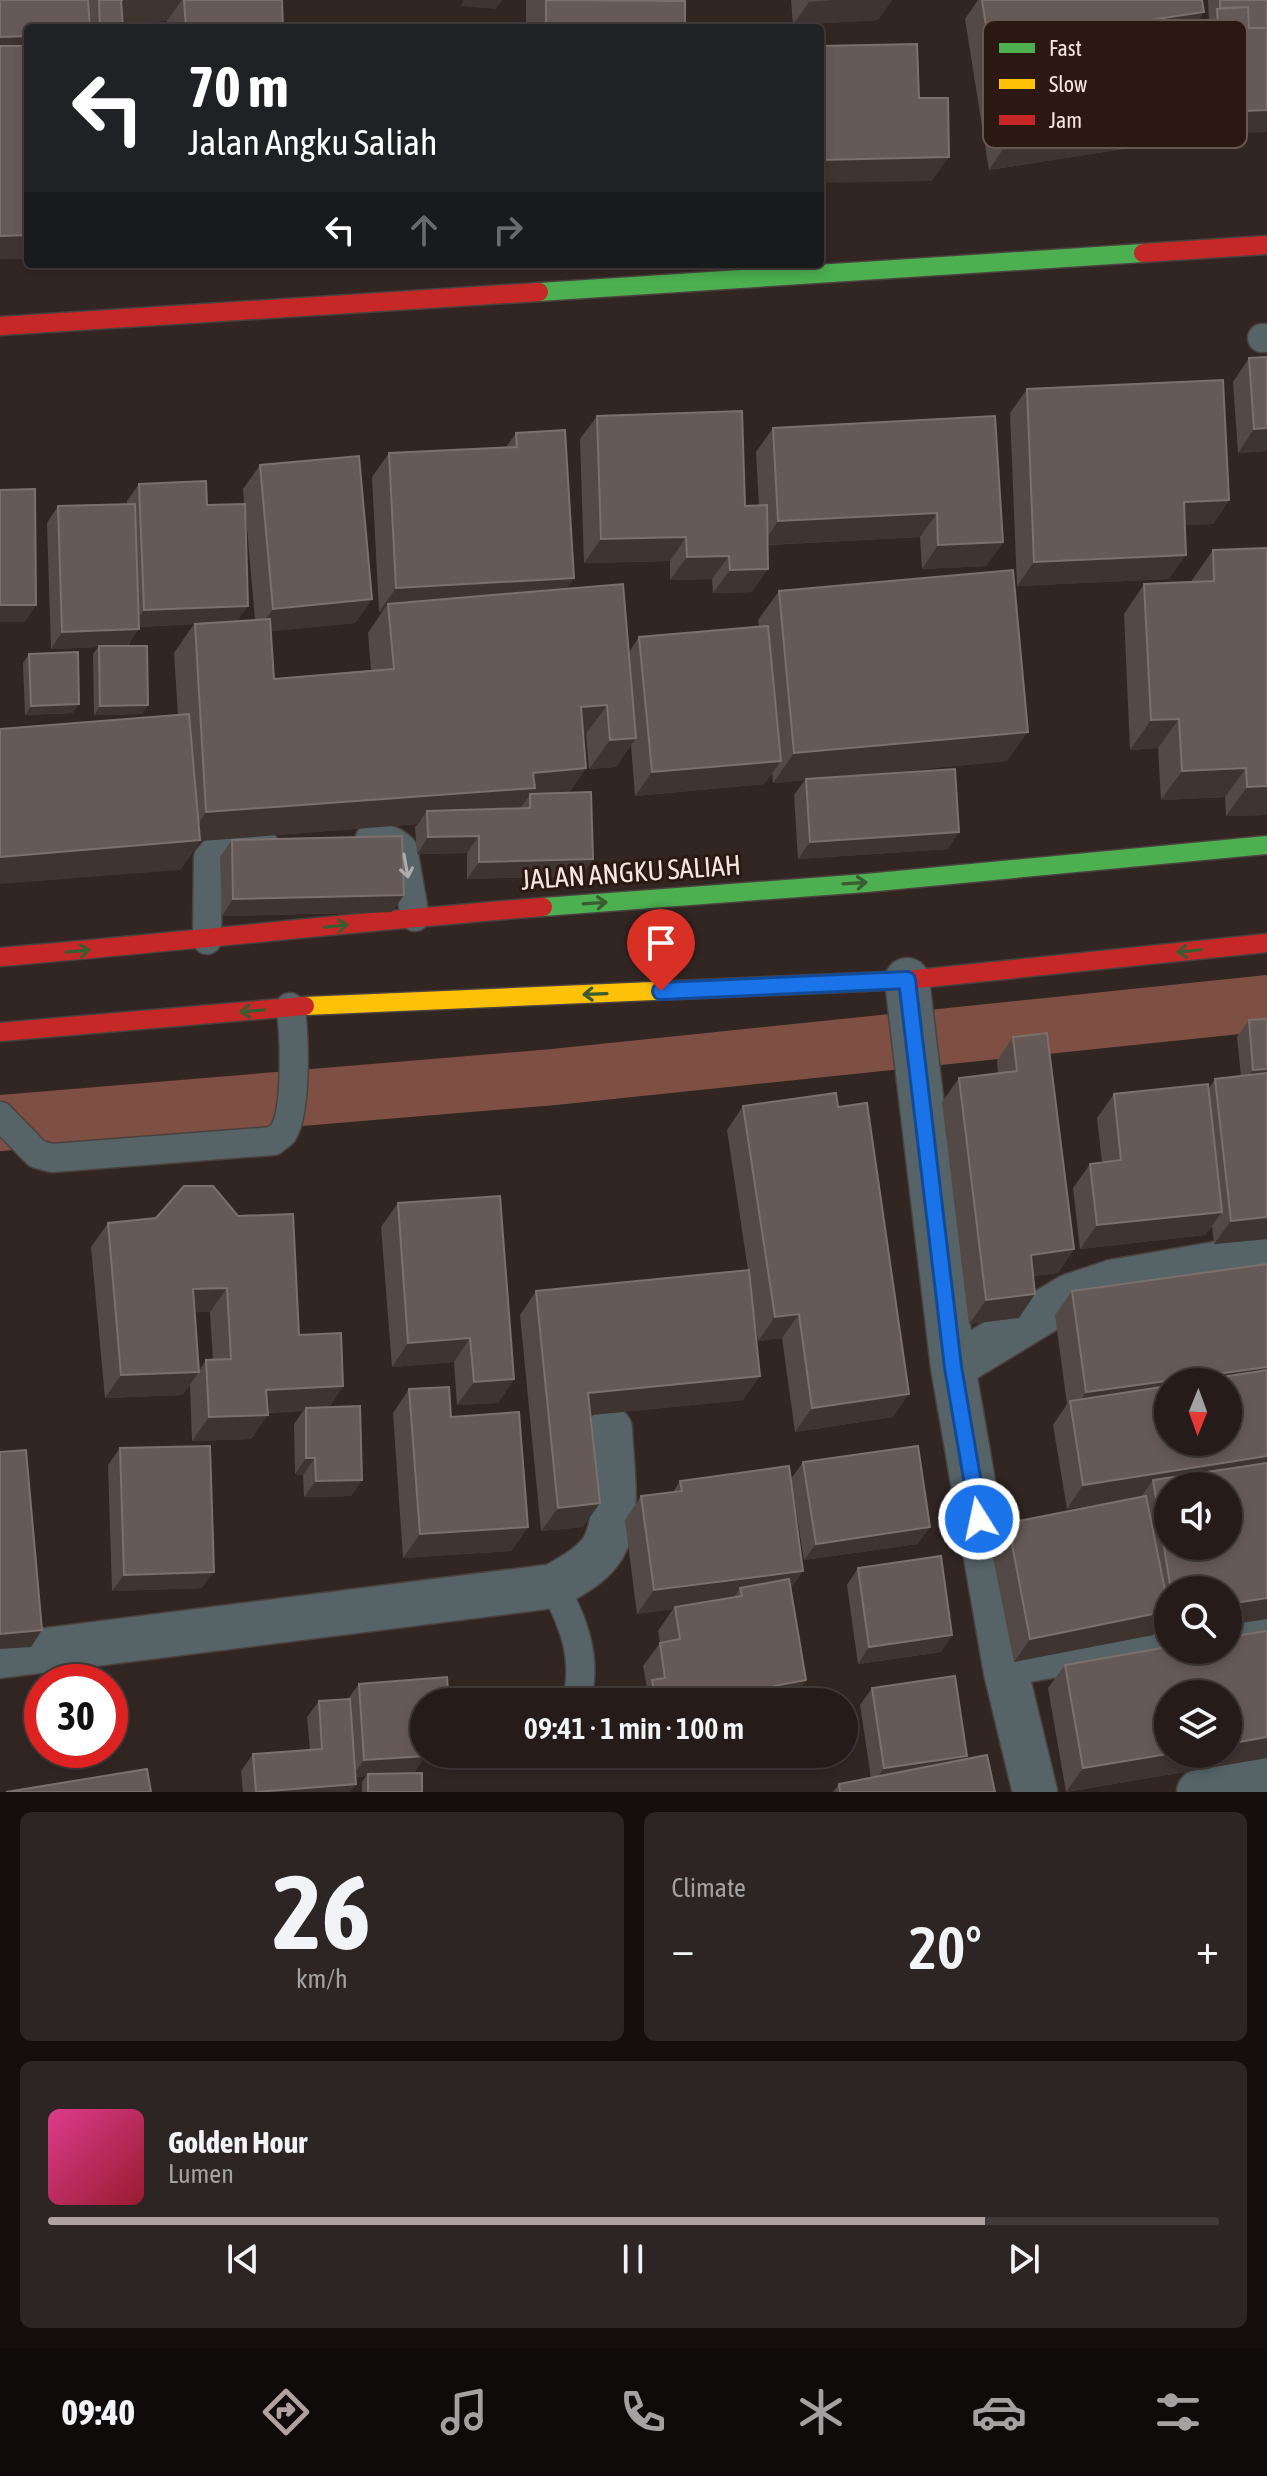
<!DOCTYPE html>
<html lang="en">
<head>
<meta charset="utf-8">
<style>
	body { margin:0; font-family:"Asap Condensed",sans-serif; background:#2d2523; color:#f1f3f6; height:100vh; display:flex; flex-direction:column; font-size:30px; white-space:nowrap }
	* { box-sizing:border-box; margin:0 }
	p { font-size:26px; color:#a3a1a2 }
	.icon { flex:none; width:44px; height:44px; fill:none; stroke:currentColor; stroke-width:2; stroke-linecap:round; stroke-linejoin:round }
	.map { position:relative; height:1792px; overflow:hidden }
	.drawer { display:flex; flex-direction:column; gap:20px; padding:20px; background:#140f0e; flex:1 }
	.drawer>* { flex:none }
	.hud { position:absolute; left:24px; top:24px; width:800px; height:244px; border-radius:8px; box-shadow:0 4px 12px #0003,0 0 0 2px #423a39; background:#202124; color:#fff; overflow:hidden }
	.needle { width:52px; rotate:181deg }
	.fabs { position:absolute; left:1154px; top:1368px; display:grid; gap:16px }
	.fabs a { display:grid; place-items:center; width:88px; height:88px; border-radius:50%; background:#251c1a; box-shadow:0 4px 12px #0003,0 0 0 2px #423a39; font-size:40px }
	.speed { position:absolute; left:24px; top:1664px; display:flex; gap:16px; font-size:40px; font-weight:700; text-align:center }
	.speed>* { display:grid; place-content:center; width:104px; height:104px; border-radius:50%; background:#251c1a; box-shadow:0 4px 12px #0003,0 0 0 2px #423a39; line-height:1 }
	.speed .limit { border:12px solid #d22; background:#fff; color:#111 }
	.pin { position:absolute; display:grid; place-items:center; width:68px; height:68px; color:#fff; margin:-82px -34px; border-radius:50% 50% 50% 0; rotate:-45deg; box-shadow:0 0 8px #0007 }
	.pin .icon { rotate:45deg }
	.me { position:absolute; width:88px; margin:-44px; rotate:350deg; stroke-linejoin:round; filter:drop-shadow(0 0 6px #0008) }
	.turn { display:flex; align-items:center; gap:28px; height:168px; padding:0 32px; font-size:36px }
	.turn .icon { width:104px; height:104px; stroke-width:2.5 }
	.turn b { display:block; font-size:56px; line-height:68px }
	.lanes { display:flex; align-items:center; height:76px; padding:0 32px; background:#0003; justify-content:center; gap:40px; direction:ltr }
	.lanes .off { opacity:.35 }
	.big { font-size:60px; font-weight:600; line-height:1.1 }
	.drawer .tile { flex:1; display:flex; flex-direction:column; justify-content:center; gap:12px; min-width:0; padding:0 28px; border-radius:12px; background:#2d2523 }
	.drawer .dial { align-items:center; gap:0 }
	.dial b { font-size:104px; line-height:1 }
	.song { display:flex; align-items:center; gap:24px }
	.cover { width:96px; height:96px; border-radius:12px; background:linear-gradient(135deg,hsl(330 70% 55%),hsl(350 70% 35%)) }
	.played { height:8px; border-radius:4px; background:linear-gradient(90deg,#b0a39f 80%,#423a39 80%) }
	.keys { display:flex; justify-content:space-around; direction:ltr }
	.heat { display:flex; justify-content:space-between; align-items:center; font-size:44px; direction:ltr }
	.drawer .tiles { flex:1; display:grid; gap:20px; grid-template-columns:1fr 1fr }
	.tile:last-child { grid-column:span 2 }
	.trip { position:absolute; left:410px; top:1688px; width:448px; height:80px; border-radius:40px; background:#251c1a; box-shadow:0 4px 12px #0003,0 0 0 2px #423a39; font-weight:600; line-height:80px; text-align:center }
	.tab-bar { display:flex; height:128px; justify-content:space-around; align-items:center; background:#0f0b0a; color:#a3a1a2 }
	.tab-bar .icon { width:56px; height:56px }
	.tab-bar .current { color:#b0a39f }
	.tab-bar b { font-size:36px; color:#f1f3f6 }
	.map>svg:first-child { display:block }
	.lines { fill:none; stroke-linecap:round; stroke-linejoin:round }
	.canal { stroke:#7d5043; stroke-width:56 }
	.lane-casing { stroke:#4b423f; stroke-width:31 }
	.street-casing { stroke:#4b423f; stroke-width:47 }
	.fast-casing { stroke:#4b423f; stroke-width:21 }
	.slow-casing { stroke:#4b423f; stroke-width:21 }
	.jam-casing { stroke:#4b423f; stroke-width:21 }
	.lane { stroke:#566467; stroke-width:28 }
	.street { stroke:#566467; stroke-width:44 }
	.fast { stroke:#4caf50; stroke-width:18 }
	.slow { stroke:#ffc107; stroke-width:18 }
	.jam { stroke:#c62828; stroke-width:18 }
	.wall { fill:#534946; fill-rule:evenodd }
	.shaded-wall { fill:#3e3430 }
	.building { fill:#655a57; stroke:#7b706c; stroke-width:2; fill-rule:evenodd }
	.oneway { stroke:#adacab }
	.oneway2 { stroke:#3a5c2e }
	.route-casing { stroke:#114b97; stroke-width:20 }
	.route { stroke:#1a73e8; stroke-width:14 }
	.labels { text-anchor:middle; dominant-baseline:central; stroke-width:6; stroke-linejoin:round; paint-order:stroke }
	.street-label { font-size:28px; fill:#f5e6e2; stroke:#2c1813 }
	.key { fill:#2c1813; stroke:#685651; stroke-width:2 }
	.key-label { font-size:22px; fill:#f5e6e2 }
</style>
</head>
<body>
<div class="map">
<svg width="1267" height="1792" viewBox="0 0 1267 1792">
	<rect width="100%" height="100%" fill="#312622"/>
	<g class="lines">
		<path class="canal" d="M0,1123L554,1077L1267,1003"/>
		<g class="lane-casing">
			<path id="lane" d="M1262,338H1267
				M370,838C383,837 393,839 403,849L415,917
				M207,940L208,858L216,849L264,844
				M0,1116L37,1154L52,1158L273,1141C276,1138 280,1136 283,1133C297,1111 295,1033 290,1007
				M554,1586C574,1623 588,1660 576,1702
				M1228,1632L1267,1625
				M1006,1672L1168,1643"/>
		</g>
		<g class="street-casing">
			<path id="street" d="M907,980L953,1367L1006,1672L1035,1792
				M953,1367L1070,1296L1112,1282L1267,1255
				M0,1656L554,1586C572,1576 598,1562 606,1542C620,1509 611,1464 610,1429
				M1199,1792L1267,1779"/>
		</g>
		<g class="fast-casing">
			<path id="fast" d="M539,292L1143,253
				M543,907L866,883L1267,845"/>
		</g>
		<g class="slow-casing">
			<path id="slow" d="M305,1006L864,982"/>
		</g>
		<g class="jam-casing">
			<path id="jam" d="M1143,253L1267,245
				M0,326L539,292
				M0,957C181,942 362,921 543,907
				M864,982L907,980L1267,943
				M0,1032L305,1006"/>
		</g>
		<use href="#lane" class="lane"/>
		<use href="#street" class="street"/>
		<use href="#fast" class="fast"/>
		<use href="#slow" class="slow"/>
		<use href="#jam" class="jam"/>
	</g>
	<path class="wall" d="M0,0H282L283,28H168L167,21L122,23L123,28H28Z
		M526,0H666L685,28H526Z
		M791,0H892L878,20L793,25Z
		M978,0H1202L1188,36L1147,42L1157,109L1155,73L1172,49L1202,47L1201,32L1209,21L1208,0H1267L1158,138V124L1142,146L989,170L965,19Z
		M1249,358L1267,451L1238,453L1233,382Z
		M1027,389L1229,500L1213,524L1185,525L1169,579L1017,586L1010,413Z
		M597,416L745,506H759L756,452L773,428L1003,542L986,566L922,569L920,537L768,545L752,592L713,593L712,579L670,580V561L584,563L580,439Z
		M516,433L567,589L629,652L639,637L759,626L758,620L779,591L1007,761L850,776L948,849L798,859L794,795L805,780L773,783L772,773L764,784L635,796L631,745L616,767L589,769L586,734H583L586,768L569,792L593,859L581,876L467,879V853L417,854L415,827L418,824L200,841L180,870L178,715L174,653L194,624L139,627L128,646L148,705L142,714L94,715L93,654L98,647L51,649L47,523L58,506L127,504V501L139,484L207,505L244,504L243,489L260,465L372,599L355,623L271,631L274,679L371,670L368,633L382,612H379L372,477L389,453L506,447ZM245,505L255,620L237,621Z
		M1213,550L1267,815L1226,816L1225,797L1161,800L1158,748L1130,750L1124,614L1144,584L1192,582V580Z
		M29,654L73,713L25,715L23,663Z
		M232,840L392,912L222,916L220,857Z
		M1267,1019V1239L1214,1244L1212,1226L1205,1235L1080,1249L1073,1188L1090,1164L1102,1162L1097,1118L1114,1094L1209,1088L1215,1079L1241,1076L1237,1037L1249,1020Z
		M1013,1037L1074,1249L1058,1273L1033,1276L1019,1318L969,1324L942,1102L959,1078L998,1074L997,1061Z
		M743,1106L893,1417L795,1432L782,1338L758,1341L752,1300L743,1400L591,1415L583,1527L541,1531L520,1315L536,1291L748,1270L727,1130Z
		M398,1203L514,1379L498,1403L457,1405L454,1362L392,1367L381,1227Z
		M156,1218L343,1386L329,1407L362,1480L351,1496L304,1497L303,1475L295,1474L294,1424L303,1411L268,1413L251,1439L192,1441L190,1385L182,1395L105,1398L91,1247L108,1223ZM195,1312H210L213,1360H206L199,1371Z
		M1072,1291L1228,1590H1168V1634L1158,1636L1157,1629L1153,1635L1014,1662L991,1547L1008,1523L1131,1499L1067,1509L1053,1425L1067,1404L1055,1315Z
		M409,1389L451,1417L528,1527L511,1551L403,1558L393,1413Z
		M120,1448L202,1588L112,1591L108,1465Z
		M803,1462L918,1544L804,1560L791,1479Z
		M680,1481L803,1571L790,1589L806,1680L791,1702H637L647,1688L643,1666L660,1643L658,1631L673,1609L637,1614L625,1520L641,1496L673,1492Z
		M858,1568L952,1635L941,1652L858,1664L847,1585Z
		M1267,1631V1758L1066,1792L1048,1688L1065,1665Z
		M359,1684L424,1702L414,1773L422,1792H362V1782L366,1776L356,1777V1784L350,1792H243L241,1771L253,1754L310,1750L307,1717L319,1701L348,1699Z
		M872,1688L967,1756L964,1760L995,1792H833L839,1784L871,1778L860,1705Z"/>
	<path class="shaded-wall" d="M121,0H182L167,21L105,24Z
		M464,0H502L496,9L460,6Z
		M833,0H892L878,20L793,25L809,2Z
		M1204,12L1188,36L1127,45L1144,21Z
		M28,36V59L0,60V37Z
		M1267,110V132L1158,138L1175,114Z
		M1159,122L1142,146L989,170L1005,146Z
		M949,157L932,181L820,183V160Z
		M28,235V259H0V236Z
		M1267,428V451L1238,453L1254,429Z
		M1229,500L1213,524L1168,526L1184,502Z
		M937,513L920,537L762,545L778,521Z
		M686,537L670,561L584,563L601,539Z
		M1003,542L986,566L922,569L938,545Z
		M1186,555L1169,579L1017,586L1034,562Z
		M729,556L712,579L670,580L687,557Z
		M768,569L752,592L713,593L730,570Z
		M574,578L558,602L388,604L382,612H379L396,588Z
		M372,599L355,623L256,633L273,609Z
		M0,605H36L25,622H0Z
		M248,606L236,623L132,627L144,610Z
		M139,629L127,646L51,649L62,632Z
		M79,704L73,713L25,715L31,706Z
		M148,705L142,714L94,715L100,706Z
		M607,705L586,734L561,736L581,707Z
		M1179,719L1158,748L1130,750L1151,720Z
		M1028,732L1007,761L773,783L794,753Z
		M636,738L616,767L589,769L610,740Z
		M781,761L764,784L635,796L652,772Z
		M586,768L566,798L530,795L514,817L427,811L418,824L200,841L180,870L0,884V857L186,842L206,812L533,773Z
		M1246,768L1225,797L1161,800L1182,771Z
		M1267,786V815L1226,816L1247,787Z
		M959,832L948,849L798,859L810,842Z
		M479,836L467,853L417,854L428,837Z
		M593,859L581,876L467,879L479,862Z
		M404,895L392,912L222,916L233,899Z
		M1267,1069V1085L1242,1087L1253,1070Z
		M1222,1212L1205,1235L1080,1249L1097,1225Z
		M1267,1217V1239L1214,1244L1231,1221Z
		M1074,1249L1058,1273L1014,1278L1031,1255Z
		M227,1288L210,1312L177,1313L193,1289Z
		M1035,1294L1019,1318L969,1324L986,1300Z
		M799,1314L782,1338L758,1341L775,1317Z
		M470,1338L454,1362L392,1367L408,1343Z
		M1267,1367V1388L1228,1382H1168V1402L1072,1413L1086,1392Z
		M199,1372L182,1395L105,1398L121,1375Z
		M760,1376L743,1400L572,1417L588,1393Z
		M514,1379L498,1403L457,1405L474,1382Z
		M343,1386L327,1410L306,1408L303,1411L250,1413L266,1390Z
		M909,1394L893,1417L795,1432L812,1408Z
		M268,1415L251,1439L192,1441L209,1417Z
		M1267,1456V1478L1153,1480L1141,1497L1067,1509L1083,1485Z
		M306,1458H315L303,1475L295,1474Z
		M362,1480L351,1496L304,1497L316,1481Z
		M600,1503L583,1527L541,1531L558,1508Z
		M528,1527L511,1551L403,1558L420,1534Z
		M930,1527L918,1544L804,1560L816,1544Z
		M803,1571L786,1594L742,1596L740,1588L731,1602L675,1607L673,1609L637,1614L654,1590Z
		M214,1572L202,1588L112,1591L124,1575Z
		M1267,1598V1619L1228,1625V1604Z
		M1168,1611L1153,1635L1014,1662L1030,1639Z
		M1168,1621V1634L1158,1636Z
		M42,1630L31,1647L0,1649V1634Z
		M952,1635L941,1652L858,1664L869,1647Z
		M806,1680L791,1702H762L774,1686Z
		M1267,1737V1758L1066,1792L1083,1768L1168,1754H1228V1744Z
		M426,1756L414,1773L368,1774L366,1776L352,1777L364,1760Z
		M967,1756L955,1772L872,1785L884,1768Z
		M356,1784L350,1792H255H256Z"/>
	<path class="building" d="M0,0H88L90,28H28V36L0,37Z
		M99,0H123H121L123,28H100Z
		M184,0H282L283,28H186Z
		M546,0L685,1V28H546Z
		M982,0H1202L1204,12L1144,21L1159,122L1005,146Z
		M1220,0H1267V28H1249L1248,7L1220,8Z
		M1248,7L1249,28H1267V110L1175,114L1172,49L1219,46L1217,9Z
		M917,44L919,98H948L949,157L820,160V46Z
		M0,46H28V235L0,236Z
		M1267,357V428L1254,429L1249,358Z
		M1223,380L1229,500L1184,502L1186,555L1034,562L1027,389Z
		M742,411L745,506L767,505L768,569L730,570L729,556L687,557L686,537L601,539L597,416Z
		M995,416L1003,542L938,545L937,513L778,521L773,428Z
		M565,430L574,578L396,588L389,453L517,447L516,433Z
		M359,456L372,599L273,609L260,465Z
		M206,481L207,505L245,504L248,606L144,610L139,484Z
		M35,489L36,605H0V490Z
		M135,504L139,629L62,632L58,506Z
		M1267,548V786L1247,787L1246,768L1182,771L1179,719L1151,720L1144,584L1214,581L1213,550Z
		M1013,570L1028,732L794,753L779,591Z
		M623,584L636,738L610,740L607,705L581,707L586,768L533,773L535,788L206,812L195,624L270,619L274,679L394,669L388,604Z
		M768,626L781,761L652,772L639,637Z
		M99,646H147L148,705L100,706Z
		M78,652L79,704L31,706L29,654Z
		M189,714L200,840L0,857V729Z
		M955,769L959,832L810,842L806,779Z
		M591,792L593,859L479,862V836L428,837L427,811L530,808V794Z
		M402,836L404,895L233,899L232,840Z
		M1267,1019V1069L1253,1070L1249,1020Z
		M1047,1033L1074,1249L1031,1255L1035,1294L986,1300L959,1078L1017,1071L1013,1037Z
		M1267,1073V1217L1231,1221L1215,1079Z
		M1208,1084L1222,1212L1097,1225L1090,1164L1121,1160L1114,1094Z
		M836,1093L838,1107L867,1103L909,1394L812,1408L799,1314L775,1317L743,1106Z
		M184,1186H213L238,1216L293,1214L299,1335L341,1333L343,1386L266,1390L268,1415L209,1417L206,1360L231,1359L227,1288L193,1289L199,1372L121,1375L108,1223L156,1218Z
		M500,1196L514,1379L474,1382L470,1338L408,1343L398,1203Z
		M1267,1264V1367L1086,1392L1072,1291Z
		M749,1270L760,1376L588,1393L600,1503L558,1508L536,1291Z
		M1267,1370V1456L1083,1485L1070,1401L1168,1386V1442H1228V1382H1191Z
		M449,1387L451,1417L519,1412L528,1527L420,1534L409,1389Z
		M360,1406L362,1480L316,1481L315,1458H306V1408Z
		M210,1446L214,1572L124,1575L120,1448Z
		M918,1446L930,1527L816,1544L803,1462Z
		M26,1450L42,1630L0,1634V1452Z
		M1267,1463V1598L1228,1604V1590H1171L1153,1480ZM1168,1486H1228V1546H1168Z
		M789,1466L803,1571L654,1590L641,1496L682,1491L680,1481Z
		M1146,1496L1168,1605V1611L1030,1639L1008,1523Z
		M941,1556L952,1635L869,1647L858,1568Z
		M789,1579L806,1680L774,1686L776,1702H656L652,1680L665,1678L660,1643L680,1639L675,1607L742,1596L740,1588Z
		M1267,1631V1737L1228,1744V1694H1168V1754L1083,1768L1065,1665L1168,1647V1650H1228V1637Z
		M955,1676L967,1756L884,1768L872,1688Z
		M447,1677L449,1702H424V1754H425L426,1756L364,1760L359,1684Z
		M350,1699L356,1784L256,1792L253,1754L322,1749L319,1701Z
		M987,1755L995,1792H840L839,1784Z
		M147,1769L151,1792H6Z
		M422,1773V1792H368V1774Z"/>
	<defs><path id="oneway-shaft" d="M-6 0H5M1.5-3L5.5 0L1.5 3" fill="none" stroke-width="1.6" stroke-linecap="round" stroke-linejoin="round" transform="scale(2)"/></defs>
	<use class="oneway" href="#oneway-shaft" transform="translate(406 866) rotate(80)"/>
	<g class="oneway2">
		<use href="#oneway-shaft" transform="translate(855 883) rotate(-4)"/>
		<use href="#oneway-shaft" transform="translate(595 903) rotate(-4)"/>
		<use href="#oneway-shaft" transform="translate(336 926) rotate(-6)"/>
		<use href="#oneway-shaft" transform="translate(78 951) rotate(-5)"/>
		<use href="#oneway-shaft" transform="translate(1189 951) rotate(174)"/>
		<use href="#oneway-shaft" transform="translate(595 994) rotate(178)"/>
		<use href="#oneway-shaft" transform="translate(252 1011) rotate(175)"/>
	</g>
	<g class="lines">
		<g class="route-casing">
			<path id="route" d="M661,991L907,980L953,1367L979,1519"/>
		</g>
		<use href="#route" class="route"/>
	</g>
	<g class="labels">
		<g class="street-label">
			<text transform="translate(631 872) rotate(-4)">JALAN ANGKU SALIAH</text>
		</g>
	</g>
	<rect x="983" y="20" width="264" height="128" rx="12" class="key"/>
	<rect x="999" y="43" width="36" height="10" fill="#4caf50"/>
	<rect x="999" y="79" width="36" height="10" fill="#ffc107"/>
	<rect x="999" y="115" width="36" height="10" fill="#c62828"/>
	<g class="key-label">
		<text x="1049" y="56">Fast</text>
		<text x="1049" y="92">Slow</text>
		<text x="1049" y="128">Jam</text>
	</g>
</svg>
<div class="fabs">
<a><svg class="needle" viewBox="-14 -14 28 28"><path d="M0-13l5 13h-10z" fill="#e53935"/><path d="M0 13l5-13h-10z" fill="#a3a1a2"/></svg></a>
<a><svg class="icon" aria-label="sound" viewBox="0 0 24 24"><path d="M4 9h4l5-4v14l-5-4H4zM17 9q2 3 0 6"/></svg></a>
<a><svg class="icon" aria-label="search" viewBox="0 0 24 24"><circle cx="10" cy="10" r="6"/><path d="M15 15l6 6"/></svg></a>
<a><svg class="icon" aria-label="layers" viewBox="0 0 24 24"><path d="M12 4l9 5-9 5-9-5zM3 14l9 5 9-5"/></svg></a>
</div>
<div class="speed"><div class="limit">30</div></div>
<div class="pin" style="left:661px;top:991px;background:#d93025"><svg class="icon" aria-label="arrive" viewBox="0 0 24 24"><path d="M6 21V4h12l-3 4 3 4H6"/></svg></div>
<svg class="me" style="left:979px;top:1519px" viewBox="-20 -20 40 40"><circle r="17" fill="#1a73e8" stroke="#fff" stroke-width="3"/><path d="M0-11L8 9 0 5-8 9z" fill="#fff"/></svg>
<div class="trip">09:41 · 1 min · 100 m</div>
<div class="hud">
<div class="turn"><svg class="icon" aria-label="left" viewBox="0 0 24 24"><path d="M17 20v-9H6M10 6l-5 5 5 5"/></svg><div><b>70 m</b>Jalan Angku Saliah</div></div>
<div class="lanes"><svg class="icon" aria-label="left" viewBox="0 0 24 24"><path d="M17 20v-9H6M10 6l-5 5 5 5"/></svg><svg class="icon off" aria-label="ahead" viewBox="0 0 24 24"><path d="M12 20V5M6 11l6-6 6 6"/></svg><svg class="icon off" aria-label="right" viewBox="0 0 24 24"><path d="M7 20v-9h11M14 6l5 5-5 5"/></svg></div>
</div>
</div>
<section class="drawer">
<div class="tiles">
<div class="tile dial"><b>26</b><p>km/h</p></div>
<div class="tile"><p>Climate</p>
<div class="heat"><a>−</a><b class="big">20°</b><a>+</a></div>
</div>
<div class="tile">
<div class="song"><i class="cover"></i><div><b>Golden Hour</b><p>Lumen</p></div></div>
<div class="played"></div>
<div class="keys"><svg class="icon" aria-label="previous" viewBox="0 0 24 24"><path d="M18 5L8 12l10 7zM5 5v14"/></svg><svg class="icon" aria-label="pause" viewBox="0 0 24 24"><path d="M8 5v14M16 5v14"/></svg><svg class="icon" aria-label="next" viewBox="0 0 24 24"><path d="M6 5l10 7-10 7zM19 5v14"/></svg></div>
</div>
</div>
</section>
<nav class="tab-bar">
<b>09:40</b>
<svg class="icon current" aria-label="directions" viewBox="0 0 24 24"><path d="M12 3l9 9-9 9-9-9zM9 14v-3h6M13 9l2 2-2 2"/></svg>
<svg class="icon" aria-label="music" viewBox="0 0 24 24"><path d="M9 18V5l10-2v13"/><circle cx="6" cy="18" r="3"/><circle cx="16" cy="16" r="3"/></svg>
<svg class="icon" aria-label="phone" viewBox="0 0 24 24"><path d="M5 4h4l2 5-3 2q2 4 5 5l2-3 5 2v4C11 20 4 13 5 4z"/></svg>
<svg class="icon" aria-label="climate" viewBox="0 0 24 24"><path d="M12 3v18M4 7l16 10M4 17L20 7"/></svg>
<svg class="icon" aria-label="car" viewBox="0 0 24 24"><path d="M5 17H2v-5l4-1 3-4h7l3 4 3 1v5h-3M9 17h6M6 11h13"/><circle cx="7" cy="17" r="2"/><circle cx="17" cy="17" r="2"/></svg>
<svg class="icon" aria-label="filters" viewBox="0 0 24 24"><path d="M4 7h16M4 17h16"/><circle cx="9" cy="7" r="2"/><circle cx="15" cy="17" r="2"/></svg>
</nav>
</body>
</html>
